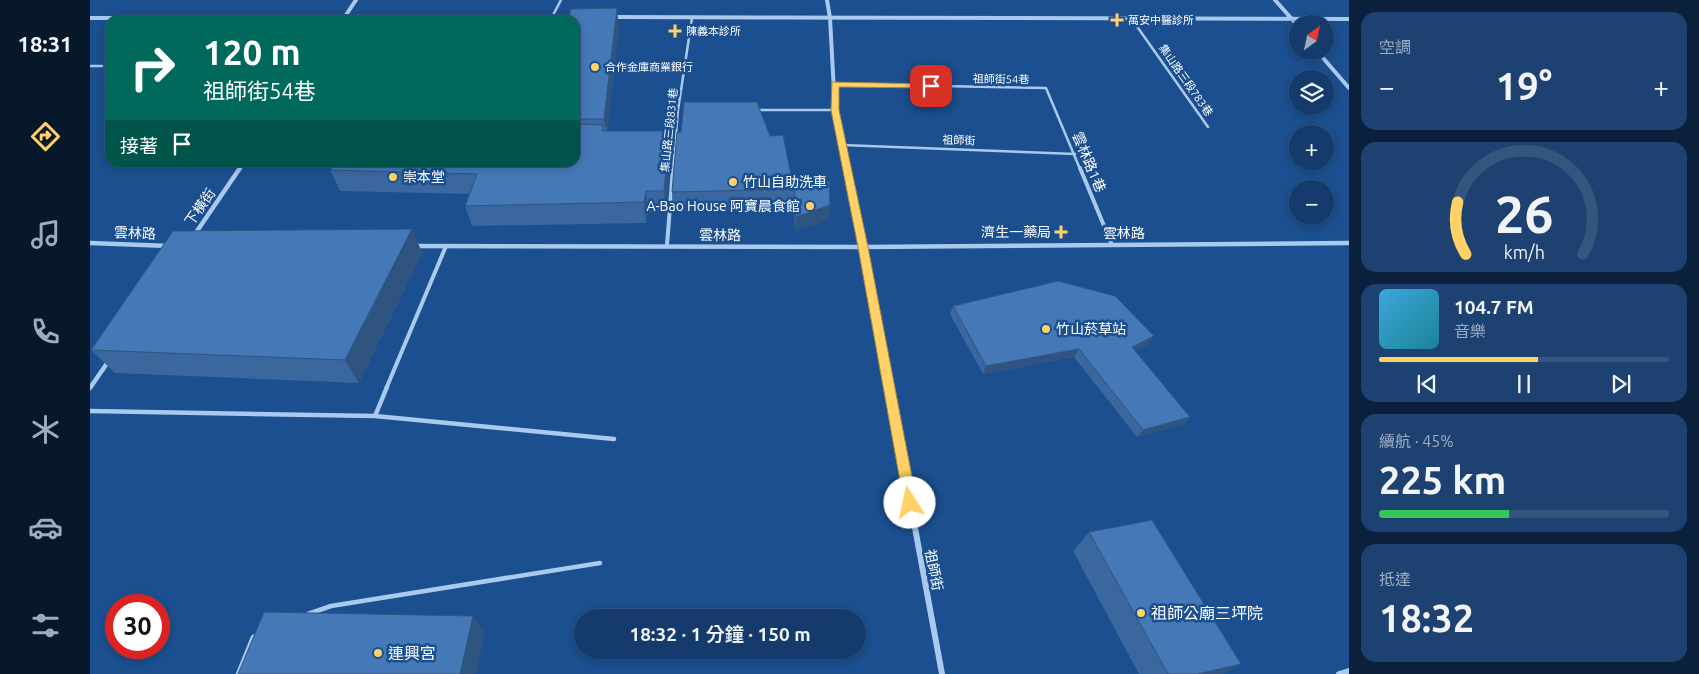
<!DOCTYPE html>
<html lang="zh-TW">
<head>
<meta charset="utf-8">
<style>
	body { margin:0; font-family:Ubuntu,"Noto Sans TC",sans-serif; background:#1d4271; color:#f1f3f6; height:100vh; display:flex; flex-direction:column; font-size:19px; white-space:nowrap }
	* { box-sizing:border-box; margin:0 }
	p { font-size:16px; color:#9dadc1 }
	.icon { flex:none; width:28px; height:28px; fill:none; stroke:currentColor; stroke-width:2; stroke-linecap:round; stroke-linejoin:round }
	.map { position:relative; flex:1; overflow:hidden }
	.panel { display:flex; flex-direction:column; gap:12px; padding:12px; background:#0b203b; width:350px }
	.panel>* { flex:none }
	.hud { position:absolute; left:15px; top:15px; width:475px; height:152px; border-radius:15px; box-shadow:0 2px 8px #0003,0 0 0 1px #33557e; background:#00695c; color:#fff; overflow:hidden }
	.needle { width:32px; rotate:33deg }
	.controls { position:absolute; left:1199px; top:15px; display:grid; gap:10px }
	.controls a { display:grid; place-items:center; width:45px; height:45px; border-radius:50%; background:#143b6b; box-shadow:0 2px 8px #0003,0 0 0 1px #33557e; font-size:25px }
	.speed { position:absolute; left:15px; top:594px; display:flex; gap:10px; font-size:25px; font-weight:700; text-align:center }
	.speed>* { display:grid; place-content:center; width:65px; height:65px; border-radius:50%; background:#143b6b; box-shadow:0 2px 8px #0003,0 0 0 1px #33557e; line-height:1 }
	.speed .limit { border:8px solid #d22; background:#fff; color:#111 }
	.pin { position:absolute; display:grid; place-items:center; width:42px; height:42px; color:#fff; margin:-21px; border-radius:10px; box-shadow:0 2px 8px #0006 }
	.me { position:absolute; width:55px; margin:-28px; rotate:350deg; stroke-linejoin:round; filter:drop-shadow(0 0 4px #0008) }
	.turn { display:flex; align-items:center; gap:18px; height:105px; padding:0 15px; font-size:22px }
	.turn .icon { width:65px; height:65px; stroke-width:2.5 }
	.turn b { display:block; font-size:35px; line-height:42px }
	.then { display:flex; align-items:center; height:48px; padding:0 15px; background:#0003; gap:10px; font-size:19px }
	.big { font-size:38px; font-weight:600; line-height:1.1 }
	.panel .card { flex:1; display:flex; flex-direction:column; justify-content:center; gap:8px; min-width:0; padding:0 18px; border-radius:15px; background:#1d4271 }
	.panel .dial { align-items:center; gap:0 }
	.dial svg { height:130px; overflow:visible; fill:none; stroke:#33557e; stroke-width:7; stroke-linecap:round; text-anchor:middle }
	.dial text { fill:#f1f3f6; stroke:none }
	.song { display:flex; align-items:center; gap:15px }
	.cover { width:60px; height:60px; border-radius:8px; background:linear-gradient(135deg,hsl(200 70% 55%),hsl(190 70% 35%)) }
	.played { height:5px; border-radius:2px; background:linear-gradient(90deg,#ffd166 55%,#33557e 55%) }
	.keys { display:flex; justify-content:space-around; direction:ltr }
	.heat { display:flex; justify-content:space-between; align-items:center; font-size:28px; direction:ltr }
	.charge { height:8px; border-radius:4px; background:linear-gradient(90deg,#34c759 45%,#33557e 0) }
	.trip { position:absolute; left:484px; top:609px; width:292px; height:50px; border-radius:25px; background:#143b6b; box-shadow:0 2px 8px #0003,0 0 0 1px #33557e; font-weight:600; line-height:50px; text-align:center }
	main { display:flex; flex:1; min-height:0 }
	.tab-bar { display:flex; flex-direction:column; width:90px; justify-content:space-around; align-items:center; background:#08182b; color:#9dadc1 }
	.tab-bar .icon { width:35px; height:35px }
	.tab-bar .selected { color:#ffd166 }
	.tab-bar b { font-size:22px; color:#f1f3f6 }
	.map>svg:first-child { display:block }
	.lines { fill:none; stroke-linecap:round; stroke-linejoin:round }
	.service-far2 { stroke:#a9c9ee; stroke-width:2.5 }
	.service-far1 { stroke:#a9c9ee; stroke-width:4 }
	.service { stroke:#a9c9ee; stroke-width:4.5 }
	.minor-far2 { stroke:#a9c9ee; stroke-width:4 }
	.minor-far1 { stroke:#a9c9ee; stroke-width:4.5 }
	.minor { stroke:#a9c9ee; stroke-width:6 }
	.wall { fill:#3a679d }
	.shaded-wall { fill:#305480 }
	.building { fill:#4478b7; stroke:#305480 }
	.route { fill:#ffd166; stroke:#a68842 }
	.poi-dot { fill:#ffd166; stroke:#1b4f8f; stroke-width:2 }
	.labels { text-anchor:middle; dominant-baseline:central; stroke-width:5; stroke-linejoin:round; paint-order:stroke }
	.far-poi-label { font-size:11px; fill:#fff; stroke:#1b4f8f; text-anchor:start }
	.far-street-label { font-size:11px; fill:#fff; stroke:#1b4f8f }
	.street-label { font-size:14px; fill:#fff; stroke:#1b4f8f }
	.poi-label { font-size:14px; fill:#fff; stroke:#1b4f8f; text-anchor:start }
	.near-poi-label { font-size:16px; fill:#fff; stroke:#1b4f8f; text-anchor:start }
</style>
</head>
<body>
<main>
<nav class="tab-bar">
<b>18:31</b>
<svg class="icon selected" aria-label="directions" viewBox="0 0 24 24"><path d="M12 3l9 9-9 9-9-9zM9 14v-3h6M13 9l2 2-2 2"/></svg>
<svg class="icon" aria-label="music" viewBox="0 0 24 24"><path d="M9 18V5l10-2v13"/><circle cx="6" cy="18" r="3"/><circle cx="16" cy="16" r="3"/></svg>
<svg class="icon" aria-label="phone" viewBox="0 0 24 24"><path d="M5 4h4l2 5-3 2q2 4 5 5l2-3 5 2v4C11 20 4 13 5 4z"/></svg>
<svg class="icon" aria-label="climate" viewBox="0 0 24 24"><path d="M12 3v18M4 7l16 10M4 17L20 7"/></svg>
<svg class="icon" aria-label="car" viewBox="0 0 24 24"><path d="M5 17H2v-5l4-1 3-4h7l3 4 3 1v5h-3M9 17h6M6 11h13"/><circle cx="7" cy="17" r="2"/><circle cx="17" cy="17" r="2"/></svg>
<svg class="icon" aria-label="filters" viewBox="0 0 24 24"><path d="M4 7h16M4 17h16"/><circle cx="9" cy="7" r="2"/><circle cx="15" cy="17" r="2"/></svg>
</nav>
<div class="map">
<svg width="1259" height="674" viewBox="0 0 1259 674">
	<rect width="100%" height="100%" fill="#1b4f8f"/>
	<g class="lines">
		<path class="service-far2" d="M462,17L471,0
			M1041,18L1118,127
			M0,66H12
			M745,84L956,88L990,169
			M667,110H745
			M752,145L985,154
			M583,169L588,110L602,18"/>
		<path class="service-far1" d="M990,168L1022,245
			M577,245L583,168
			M296,389L356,246"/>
		<path class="service" d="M0,411L285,416L524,439
			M285,416L297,387
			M218,614L241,606L510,563
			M148,674L163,637L168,635"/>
		<path class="minor-far2" d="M737,0L740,18L745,110L757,169
			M1185,0L1208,26
			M523,17L1259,19
			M0,18L484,17
			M254,18L266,0
			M1227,51L1259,88
			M149,169L154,162"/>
		<path class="minor-far1" d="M757,168L799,389
			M105,234L150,168
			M0,243L79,246
			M323,246L773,247L1259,243
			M0,388L20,359"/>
		<path class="minor" d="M799,387L852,674
			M1249,674L1259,671"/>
	</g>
	<path class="wall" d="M485,20L529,28L517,131H580L581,151L576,212H558L556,223L382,226L375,206L380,194L250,191L240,170L485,162Z
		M680,136L703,188L704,180L740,205L738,220L705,231L703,195L702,208L583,211L582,192Z
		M322,229L332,253L269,383L25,373L1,350Z
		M863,306L1058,344L1045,351L1100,417L1094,424L1047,437L984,357L893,374L860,314Z
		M999,532L1151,664L1133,674H1049L983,551Z"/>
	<path class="shaded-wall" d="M527,8L529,28L517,139L514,119Z
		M580,131L581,151L576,212L574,191Z
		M556,191L558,212L556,223L554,202Z
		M740,205L738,220L705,231L706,217Z
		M322,229L332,253L269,383L255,360Z
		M1064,336L1058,344L1037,355L1042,347Z
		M989,349L984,357L893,374L896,366Z
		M1100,417L1094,424L1047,437L1053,430Z
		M383,616L395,632L386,674H370Z
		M1151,664L1133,674H1108Z"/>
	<path class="building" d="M527,8L514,119H485V20H478L481,9Z
		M594,102H667L680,136L693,135L704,189L582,192L587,132H591Z
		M485,124L513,125L512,131H580L574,191H556L554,202L375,206L387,174L240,170L245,162H485Z
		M704,180L739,181L740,205L706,217Z
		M322,229L255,360L1,350L83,231Z
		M968,281L1025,296L1064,336L1042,347L1100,417L1053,430L989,349L896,366L863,306Z
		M1062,520L1151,664L1108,674H1078L999,532Z
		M174,612L383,616L370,674H148Z"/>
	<path class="route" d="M742,82L841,84L845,86L841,88L749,87V110L778,247L827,503L825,507L820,509L816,507L814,503L768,247L741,110Z"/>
	<g class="poi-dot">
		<path d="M1024.5 12.5h5v5h5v5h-5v5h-5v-5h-5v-5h5z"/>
		<path d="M582.5 23.5h5v5h5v5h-5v5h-5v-5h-5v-5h5z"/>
		<circle cx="505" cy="67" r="5"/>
		<circle cx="303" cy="177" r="5"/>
		<circle cx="643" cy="182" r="5"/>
		<circle cx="720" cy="206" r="5"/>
		<path d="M968.5 224.5h5v5h5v5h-5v5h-5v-5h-5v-5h5z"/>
		<circle cx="956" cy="329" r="5"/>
		<circle cx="1051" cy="613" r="5"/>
		<circle cx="288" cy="653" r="5"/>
	</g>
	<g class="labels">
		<g class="far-poi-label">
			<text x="1038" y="20">萬安中醫診所</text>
			<text x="596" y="31">陳義本診所</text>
			<text x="515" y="67">合作金庫商業銀行</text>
		</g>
		<g class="far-street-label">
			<text transform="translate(911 79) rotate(1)">祖師街54巷</text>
			<text transform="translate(1096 80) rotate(55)">集山路三段783巷</text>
			<text transform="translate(579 130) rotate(-84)">集山路三段831巷</text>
			<text transform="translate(869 140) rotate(2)">祖師街</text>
		</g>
		<g class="street-label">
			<text transform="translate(999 162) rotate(67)">雲林路1巷</text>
			<text transform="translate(110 207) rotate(-55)">下橫街</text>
			<text transform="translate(45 233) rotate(2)">雲林路</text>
			<text x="1034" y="233">雲林路</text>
			<text transform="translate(630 235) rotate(1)">雲林路</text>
			<text transform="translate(844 570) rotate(79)">祖師街</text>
		</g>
		<g class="poi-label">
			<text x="313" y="177">崇本堂</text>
			<text x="653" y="182">竹山自助洗車</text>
			<text x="710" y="206" text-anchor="end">A-Bao House 阿寶晨食館</text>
			<text x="961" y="232" text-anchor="end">濟生一藥局</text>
			<text x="966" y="329">竹山菸草站</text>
		</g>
		<g class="near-poi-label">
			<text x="1061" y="613">祖師公廟三坪院</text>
			<text x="298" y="653">連興宮</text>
		</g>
	</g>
</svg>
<div class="controls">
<a><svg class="needle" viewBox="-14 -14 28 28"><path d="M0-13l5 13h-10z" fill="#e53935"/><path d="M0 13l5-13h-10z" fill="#9dadc1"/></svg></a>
<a><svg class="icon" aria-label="layers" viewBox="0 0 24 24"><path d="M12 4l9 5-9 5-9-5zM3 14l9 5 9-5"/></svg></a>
<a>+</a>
<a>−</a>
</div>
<div class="speed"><div class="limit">30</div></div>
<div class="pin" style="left:841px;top:86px;background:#d93025"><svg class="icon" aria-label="arrive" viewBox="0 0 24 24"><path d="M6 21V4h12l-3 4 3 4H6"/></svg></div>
<svg class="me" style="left:820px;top:503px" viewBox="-20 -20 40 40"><circle r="19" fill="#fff"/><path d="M0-13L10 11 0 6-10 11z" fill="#ffd166"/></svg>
<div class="trip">18:32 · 1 分鐘 · 150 m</div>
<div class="hud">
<div class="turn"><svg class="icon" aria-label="right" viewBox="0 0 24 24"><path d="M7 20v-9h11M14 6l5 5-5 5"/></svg><div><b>120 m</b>祖師街54巷</div></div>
<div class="then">接著<svg class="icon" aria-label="arrive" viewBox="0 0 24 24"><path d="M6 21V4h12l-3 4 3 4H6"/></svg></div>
</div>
</div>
<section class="panel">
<div class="card"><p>空調</p>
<div class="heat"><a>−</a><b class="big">19°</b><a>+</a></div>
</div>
<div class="card dial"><svg viewBox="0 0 100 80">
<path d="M14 69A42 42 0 1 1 86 69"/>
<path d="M14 69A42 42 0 0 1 9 37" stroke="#ffd166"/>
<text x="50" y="56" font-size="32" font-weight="700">26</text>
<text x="50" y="72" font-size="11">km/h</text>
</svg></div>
<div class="card">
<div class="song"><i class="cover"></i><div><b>104.7 FM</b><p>音樂</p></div></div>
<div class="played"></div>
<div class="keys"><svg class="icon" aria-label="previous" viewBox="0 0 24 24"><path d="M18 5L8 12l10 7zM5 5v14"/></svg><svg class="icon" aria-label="pause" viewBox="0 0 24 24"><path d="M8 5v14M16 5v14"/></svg><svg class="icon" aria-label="next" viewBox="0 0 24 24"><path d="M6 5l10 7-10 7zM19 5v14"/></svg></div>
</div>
<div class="card"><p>續航 · 45%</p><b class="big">225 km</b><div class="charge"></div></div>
<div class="card"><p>抵達</p><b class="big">18:32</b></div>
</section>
</main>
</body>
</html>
